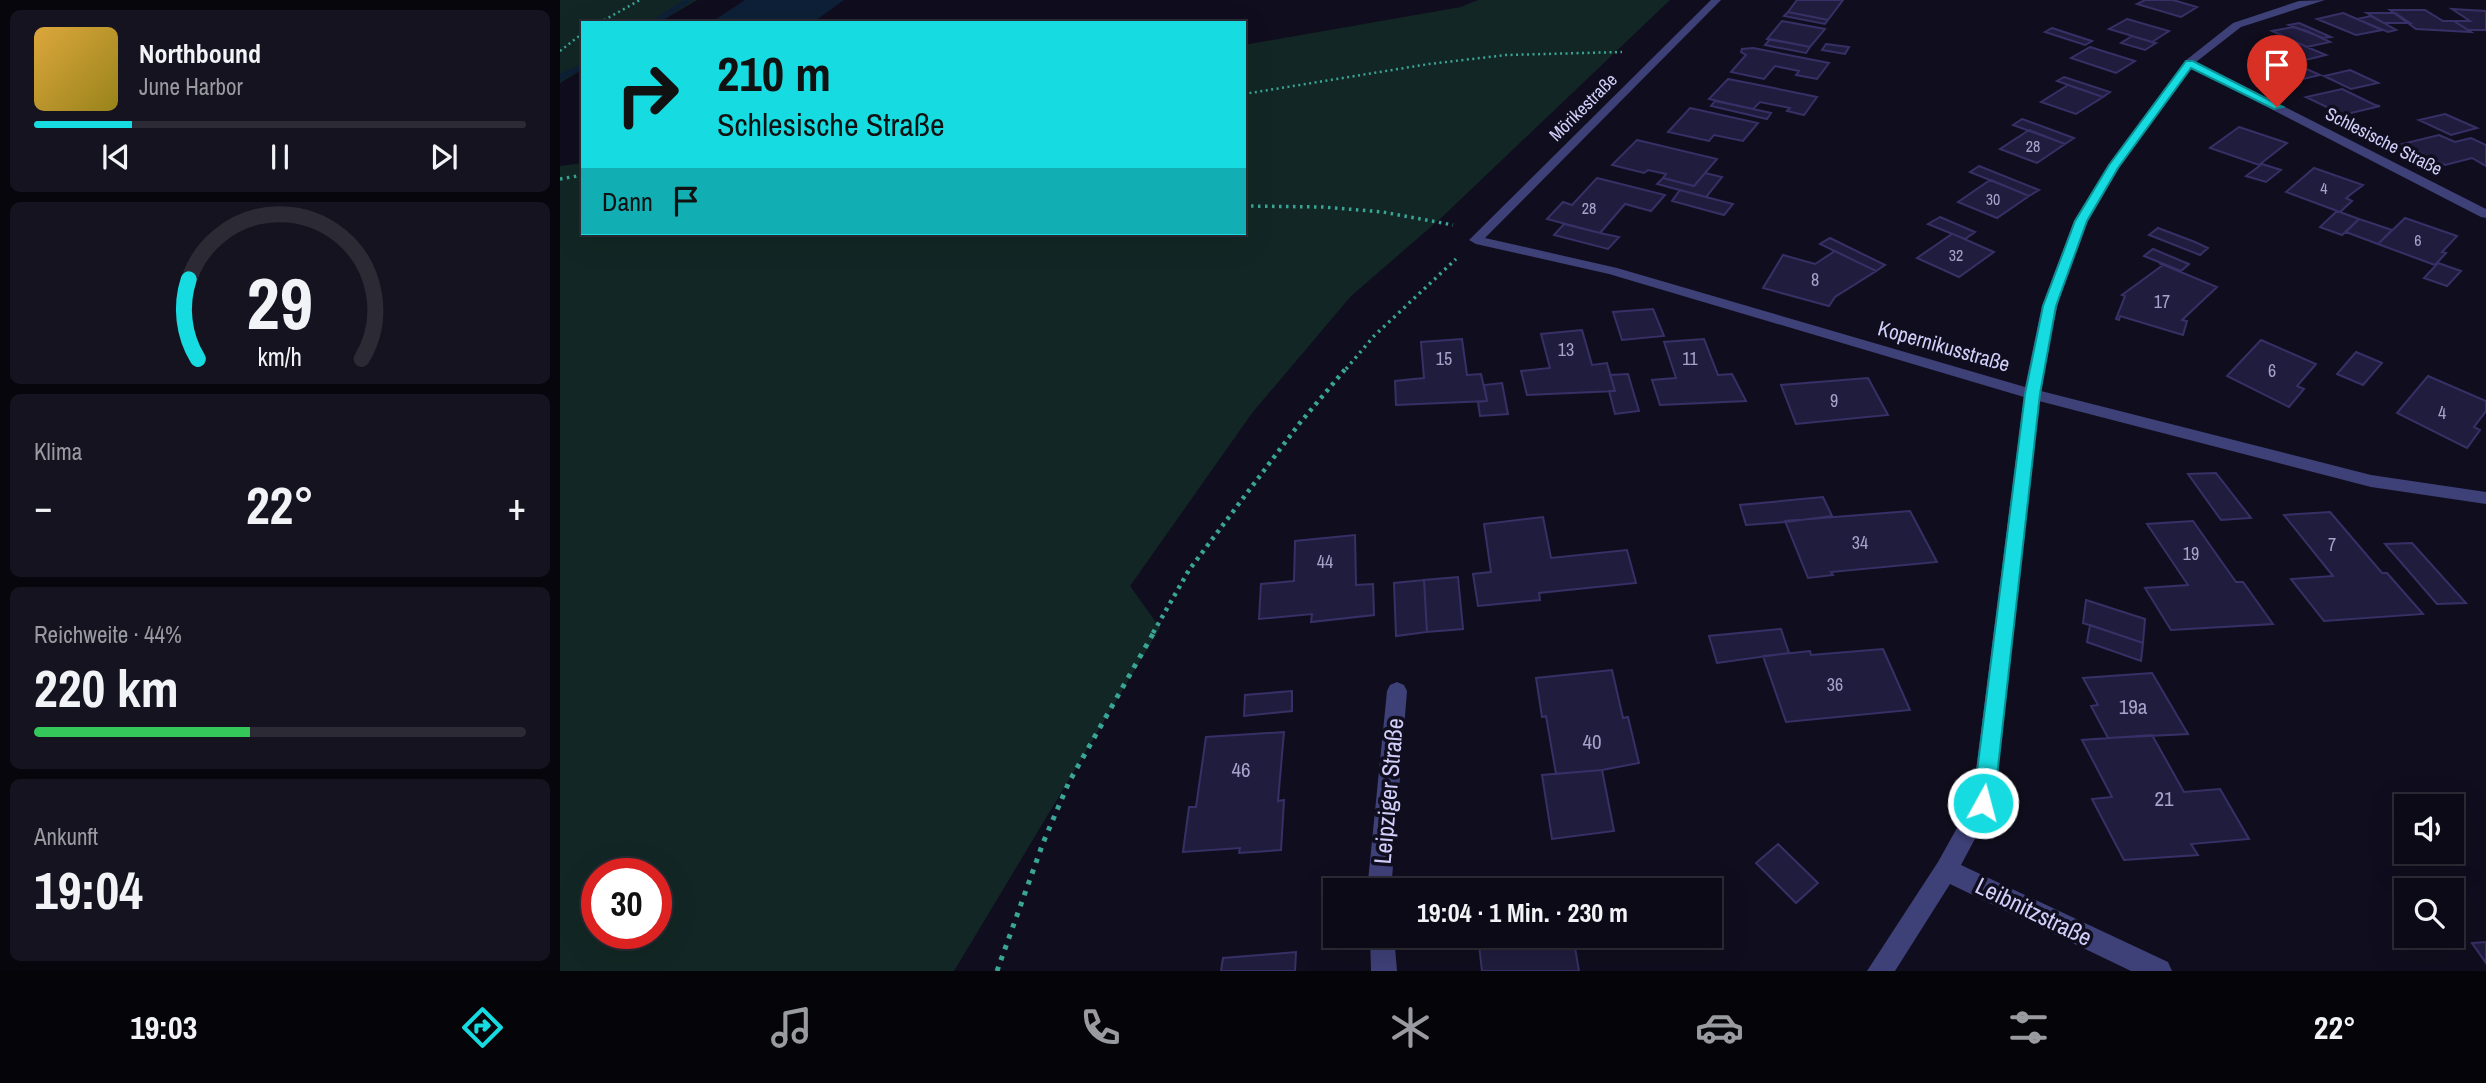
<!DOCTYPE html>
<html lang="de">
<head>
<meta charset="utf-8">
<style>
	body { margin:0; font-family:"Archivo Narrow",sans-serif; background:#15131f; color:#f1f3f6; height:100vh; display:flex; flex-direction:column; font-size:26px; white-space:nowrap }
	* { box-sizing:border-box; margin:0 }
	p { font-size:23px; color:#9a9aa1 }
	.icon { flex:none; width:38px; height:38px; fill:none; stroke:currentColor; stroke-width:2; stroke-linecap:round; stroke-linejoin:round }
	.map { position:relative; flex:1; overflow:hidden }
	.side { display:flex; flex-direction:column; gap:10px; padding:10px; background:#07060c; width:560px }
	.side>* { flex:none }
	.banner { position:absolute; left:21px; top:21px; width:665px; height:214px; border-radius:0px; box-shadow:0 7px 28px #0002,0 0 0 2px #2c2b35; background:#16dbe0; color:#111; overflow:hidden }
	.tools { position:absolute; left:1834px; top:794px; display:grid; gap:14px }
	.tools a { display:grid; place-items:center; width:70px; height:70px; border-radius:0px; background:#0c0a16; box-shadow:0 7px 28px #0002,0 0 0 2px #2c2b35; font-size:35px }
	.speed { position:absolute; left:21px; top:858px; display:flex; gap:14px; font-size:35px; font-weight:700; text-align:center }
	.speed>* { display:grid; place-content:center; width:91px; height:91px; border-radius:50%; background:#0c0a16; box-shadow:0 7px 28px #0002,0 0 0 2px #2c2b35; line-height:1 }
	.speed .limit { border:10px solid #d22; background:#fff; color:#111 }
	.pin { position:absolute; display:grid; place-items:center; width:60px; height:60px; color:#fff; margin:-72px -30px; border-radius:50% 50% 50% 0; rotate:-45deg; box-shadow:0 0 7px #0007 }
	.pin .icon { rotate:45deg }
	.me { position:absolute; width:77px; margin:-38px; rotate:7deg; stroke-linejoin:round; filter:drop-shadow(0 0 5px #0008) }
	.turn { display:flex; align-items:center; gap:24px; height:147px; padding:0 21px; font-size:32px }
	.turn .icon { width:91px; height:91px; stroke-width:2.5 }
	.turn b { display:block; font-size:49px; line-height:60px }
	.then { display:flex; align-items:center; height:66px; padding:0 21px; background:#0003; gap:14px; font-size:26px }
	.big { font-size:52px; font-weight:800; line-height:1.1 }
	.side .widget { flex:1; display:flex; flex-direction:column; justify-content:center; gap:10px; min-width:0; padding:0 24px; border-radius:10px; background:#15131f }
	.side .dial { align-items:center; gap:0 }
	.dial svg { height:182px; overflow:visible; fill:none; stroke:#2c2b35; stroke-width:7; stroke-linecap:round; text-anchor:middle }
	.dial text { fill:#f1f3f6; stroke:none }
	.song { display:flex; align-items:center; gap:21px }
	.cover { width:84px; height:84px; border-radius:10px; background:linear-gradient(135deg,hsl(40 70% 55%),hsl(50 70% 35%)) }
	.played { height:7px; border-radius:4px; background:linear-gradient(90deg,#16dbe0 20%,#2c2b35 20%) }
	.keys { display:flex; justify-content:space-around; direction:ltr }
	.heat { display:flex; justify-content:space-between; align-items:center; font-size:38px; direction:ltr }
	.charge { height:10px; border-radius:5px; background:linear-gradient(90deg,#34c759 44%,#2c2b35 0) }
	.trip { position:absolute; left:763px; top:878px; width:399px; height:70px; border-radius:0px; background:#0c0a16; box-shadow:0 7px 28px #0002,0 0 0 2px #2c2b35; font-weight:800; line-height:70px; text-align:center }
	.tabs { display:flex; height:112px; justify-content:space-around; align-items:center; background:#050409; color:#9a9aa1 }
	.tabs .icon { width:49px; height:49px }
	.tabs .selected { color:#16dbe0 }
	.tabs b { font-size:32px; color:#f1f3f6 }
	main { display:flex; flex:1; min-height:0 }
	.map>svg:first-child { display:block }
	.green { fill:#122725; fill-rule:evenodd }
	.water { fill:#0d2037 }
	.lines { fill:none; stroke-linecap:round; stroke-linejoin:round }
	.stream { fill:#0d2037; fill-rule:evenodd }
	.building { fill:#201c3d; stroke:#373066; stroke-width:2 }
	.path-far3 { stroke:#39a596; stroke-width:2.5; stroke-dasharray:2 3.5; stroke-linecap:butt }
	.path-far2 { stroke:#39a596; stroke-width:3.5; stroke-dasharray:2.5 4.5; stroke-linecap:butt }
	.path-far1 { stroke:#39a596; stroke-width:4.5; stroke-dasharray:3.5 5; stroke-linecap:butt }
	.path { stroke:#39a596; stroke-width:5; stroke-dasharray:4.5 7; stroke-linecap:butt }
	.minor { fill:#3e4078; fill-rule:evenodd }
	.route { fill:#16dbe0; stroke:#0e8e92; stroke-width:2 }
	.labels { text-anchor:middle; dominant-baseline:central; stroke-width:7; stroke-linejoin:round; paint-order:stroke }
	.far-number-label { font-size:16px; fill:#a5a2cb }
	.far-street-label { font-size:18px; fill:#d1cffa; stroke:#100e1e }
	.number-label { font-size:18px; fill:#a5a2cb }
	.street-label { font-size:21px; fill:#d1cffa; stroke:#100e1e }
	.near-number-label { font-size:21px; fill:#a5a2cb }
	.near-street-label { font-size:24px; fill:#d1cffa; stroke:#100e1e }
</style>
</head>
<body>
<main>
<section class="side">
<div class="widget">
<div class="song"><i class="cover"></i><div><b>Northbound</b><p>June Harbor</p></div></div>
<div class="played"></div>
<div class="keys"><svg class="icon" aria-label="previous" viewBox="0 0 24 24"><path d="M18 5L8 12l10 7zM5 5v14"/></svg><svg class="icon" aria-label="pause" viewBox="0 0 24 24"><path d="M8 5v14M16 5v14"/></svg><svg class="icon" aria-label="next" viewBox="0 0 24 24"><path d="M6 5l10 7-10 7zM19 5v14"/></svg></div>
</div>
<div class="widget dial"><svg viewBox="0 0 100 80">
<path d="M14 69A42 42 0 1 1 86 69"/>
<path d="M14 69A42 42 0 0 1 10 34" stroke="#16dbe0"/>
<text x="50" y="56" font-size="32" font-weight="700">29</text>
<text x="50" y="72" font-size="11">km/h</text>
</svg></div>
<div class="widget"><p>Klima</p>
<div class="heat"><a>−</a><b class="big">22°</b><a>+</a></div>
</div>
<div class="widget"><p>Reichweite · 44%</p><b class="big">220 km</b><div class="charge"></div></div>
<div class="widget"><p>Ankunft</p><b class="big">19:04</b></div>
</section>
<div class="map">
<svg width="1926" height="971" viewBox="0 0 1926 971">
	<rect width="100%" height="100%" fill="#100e1e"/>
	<path class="green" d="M0,0H137L98,23H23V69L0,83Z
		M918,0H1110L880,219L791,296L692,413L570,586L600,628L394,971H0V166L23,163V233H684V45L901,7ZM37,873H96V933H37Z"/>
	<path class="water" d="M185,0H284L252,23H150Z"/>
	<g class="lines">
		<path class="stream" d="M124,0H133L98,23H88Z
			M23,63V69L0,81V74Z"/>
	</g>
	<path class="building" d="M1237,0H1283L1268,20L1228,12Z
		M1585,0H1613L1637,7L1621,17L1577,4Z
		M1892,9L1926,11V30H1908L1894,21H1910Z
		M1830,10H1865L1883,21H1894L1911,32L1856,29Z
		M1228,12L1268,20L1265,24L1224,16Z
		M1783,13L1797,19L1822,30L1796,35L1757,19Z
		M1807,13H1835L1850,23H1824Z
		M1811,16L1824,23L1836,30L1828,32L1797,19Z
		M1567,19L1609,31L1592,42L1549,29Z
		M1222,21L1265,29L1250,47L1207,39Z
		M1739,23L1771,37L1763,38L1729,25Z
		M1733,27L1747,31L1770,42L1747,47L1712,31Z
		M1492,28L1532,41L1525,45L1485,32Z
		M1572,36L1592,42L1596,43L1585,50L1561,43Z
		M1210,39L1250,47L1246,53L1205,45Z
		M1732,40L1747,47L1766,55L1733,63L1700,47Z
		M1266,44L1289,47L1285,54L1262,50Z
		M1530,47L1575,61L1556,73L1511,58Z
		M1193,48L1269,63L1257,79L1236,75L1239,71L1215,66L1204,79L1171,72L1186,55L1181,52L1182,49Z
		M1731,61L1733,63L1760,75L1730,82L1701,68Z
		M1790,70L1818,83L1791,89L1764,76Z
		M1504,77L1550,92L1543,97L1497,81Z
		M1168,79L1199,85L1257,97L1244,115L1227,111L1230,108L1200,102L1193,109L1149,99Z
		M1508,85L1543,97L1516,114L1481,102Z
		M1782,89L1815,105L1820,106L1783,115L1746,97Z
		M1155,101L1193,109L1211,113L1207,119L1151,106Z
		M1130,108L1198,123L1183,141L1154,135L1149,141L1108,132Z
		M1885,114L1917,128L1891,135L1859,120Z
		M1462,119L1514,138L1505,144L1453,125Z
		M1679,127L1727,143L1699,165L1650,148Z
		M1469,130L1505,144L1477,163L1440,149Z
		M1879,135L1895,142L1911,138L1926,145V166L1912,158L1885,165L1842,144Z
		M1077,140L1157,159L1134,186L1103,178L1106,174L1088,170L1084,173L1052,165Z
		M1702,164L1721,170L1706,182L1686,176Z
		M1419,166L1479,190L1469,196L1410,172Z
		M1754,168L1803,185L1786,198L1792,201L1780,212L1726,192Z
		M1145,173L1162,177L1146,197L1097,184L1103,178L1134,186Z
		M1037,178L1105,195L1091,211L1065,204L1040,233L987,219L1003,202L1012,205Z
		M1430,180H1431L1469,196L1437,218L1398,202Z
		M1120,190L1146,197L1173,204L1164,215L1112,201Z
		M1777,211L1799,219L1782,235L1760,227Z
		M1380,217L1415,232L1405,239L1368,224Z
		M1845,218L1897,236L1882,252L1886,253L1875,265L1818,244Z
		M1799,219L1832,230L1818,244L1786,232Z
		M1004,224L1040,233L1059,237L1048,249L994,235Z
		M1598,228L1635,242L1648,248L1640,255L1589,235Z
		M1392,234H1393L1434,252L1399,277L1357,258Z
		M1270,238L1325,265L1316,271L1260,244Z
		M1593,249L1629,264L1621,271L1584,256Z
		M1275,251L1316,271L1275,297L1269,306L1203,288L1223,255L1255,264Z
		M1599,263L1657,287L1622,320L1627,321L1623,335L1560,316L1559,320L1556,319L1565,296L1562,295L1603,265Z
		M1878,263L1901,271L1887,286L1864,278Z
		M1093,309L1104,336L1062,340L1053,312Z
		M1022,330L1032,365L1047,363L1055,391L967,395L961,371L990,368L981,334Z
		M902,339L907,375L921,374L927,401L836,405L835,381L864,378L861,342Z
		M1144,339L1158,375L1172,374L1186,401L1100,405L1092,380L1116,378L1104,342Z
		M1701,340L1756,364L1737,386L1744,389L1729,407L1667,376Z
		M1796,352L1822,363L1803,385L1777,374Z
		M1068,374L1079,411L1055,414L1049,391H1055L1050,375Z
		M1868,376L1926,401V411L1914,427L1920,430L1907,448L1837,413Z
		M1308,378L1328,415L1236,424L1221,385Z
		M942,383L948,414L920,416L918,402L927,401L924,385Z
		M1656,473L1691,518L1661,520L1628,474Z
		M1263,497L1272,516L1226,522L1186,525L1180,505Z
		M1350,511L1377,562L1271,572L1273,575L1248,578L1225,521Z
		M1770,512L1822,573H1827L1863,614L1764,621L1731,579L1773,576L1724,515Z
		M983,517L991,558L1067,550L1076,583L979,593L980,600L918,606L913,574L931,572L924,524Z
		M1633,521L1676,582H1683L1713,624L1611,630L1585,588L1628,585L1587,524Z
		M795,535L796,585L813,584L814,615L751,622L752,614L699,619L701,584L734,581L735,541Z
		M1852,543L1906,603L1877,604L1825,544Z
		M898,577L903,629L867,632L864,580Z
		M864,580L867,632L836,636L834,583Z
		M1526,600L1585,619L1583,643L1523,623Z
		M1530,625L1583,643L1581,661L1527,642Z
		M1221,629L1229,653L1157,663L1149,636Z
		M1323,649L1350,710L1226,722L1203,656L1250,651L1251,655Z
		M1052,670L1063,718L1068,717L1079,763L1042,770L996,774L986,716L982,717L976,678Z
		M1592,673L1628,734L1548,738L1531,706L1538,705L1523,678Z
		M732,691V711L684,716L685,695Z
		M724,732L718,801L724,800L721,850L679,853L680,848L623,852L629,807H636L646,737Z
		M1592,735L1624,792L1660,789L1689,839L1631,844L1638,855L1564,860L1532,799L1552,797L1522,740Z
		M1042,770L1054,831L992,839L982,775Z
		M1218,844L1258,883L1236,903L1196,863Z
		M918,936H1013L1019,971H922Z
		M1926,942V963L1912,943Z
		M736,952L735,971H661L663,958Z"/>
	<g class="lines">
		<path class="path-far3" d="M39,23L80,0
			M0,51L23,33
			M684,94L869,64L946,55L1062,52"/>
		<path class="path-far2" d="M0,179L23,175
			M684,206L763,207L823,212L893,225
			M786,369L814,336L896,259"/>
		<path class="path-far1" d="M593,633L629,570L739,424L787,367"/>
		<path class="path" d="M437,971L483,843L509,782L594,632"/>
		<path class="minor" d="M1151,0H1161L925,238L1057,268L1465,387L1482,306L1514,221L1549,165L1625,61L1673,23L1739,1L1765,0L1681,27L1636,62L1926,209V218L1921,217L1631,68C1596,117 1555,166 1528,220C1501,273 1491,333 1481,391L1811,475L1926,492V504L1811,487L1479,401L1434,803L1401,865L1608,962L1612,971H1571L1390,884L1335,971H1307L1378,862L1412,801L1464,397L1049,274L916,244L909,240Z
			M837,682L844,685L847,691L831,891H807L827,691L830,685Z
			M810,936H834L837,971H811Z"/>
	</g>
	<path class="route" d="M1626,61H1633L1723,107L1714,109L1631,68L1558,168L1527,221L1496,306L1480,394L1434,803L1431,809L1423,812L1416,809L1413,803L1465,394L1483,306L1515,221L1549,165Z"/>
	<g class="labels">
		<g class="far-number-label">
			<text x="1473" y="146">28</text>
			<text x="1764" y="188">4</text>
			<text x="1433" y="199">30</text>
			<text x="1029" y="208">28</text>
			<text x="1858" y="240">6</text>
			<text x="1396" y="255">32</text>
		</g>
		<g class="far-street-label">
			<text transform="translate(1023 107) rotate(-45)">Mörikestraße</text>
			<text transform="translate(1824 141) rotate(27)">Schlesische Straße</text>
		</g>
		<g class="number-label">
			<text x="1255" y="279">8</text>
			<text x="1602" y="301">17</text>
			<text x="1006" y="349">13</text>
			<text x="884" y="358">15</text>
			<text x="1130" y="358">11</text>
			<text x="1712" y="370">6</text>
			<text x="1274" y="400">9</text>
			<text x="1882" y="412">4</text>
			<text x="1300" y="542">34</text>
			<text x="1772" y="544">7</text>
			<text x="1631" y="553">19</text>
			<text x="765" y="561">44</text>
			<text x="1275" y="684">36</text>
		</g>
		<g class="street-label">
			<text transform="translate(1384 346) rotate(16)">Kopernikusstraße</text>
		</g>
		<g class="near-number-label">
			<text x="1573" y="706">19a</text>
			<text x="1032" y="741">40</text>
			<text x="681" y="769">46</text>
			<text x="1604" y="798">21</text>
		</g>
		<g class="near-street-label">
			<text transform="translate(828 791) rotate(-85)">Leipziger Straße</text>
			<text transform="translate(1474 911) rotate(26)">Leibnitzstraße</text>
		</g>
	</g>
</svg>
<div class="tools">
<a><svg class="icon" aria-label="sound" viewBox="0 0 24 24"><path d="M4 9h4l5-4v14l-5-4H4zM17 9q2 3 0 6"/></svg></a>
<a><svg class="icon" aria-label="search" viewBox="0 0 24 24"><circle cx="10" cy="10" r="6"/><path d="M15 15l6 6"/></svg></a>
</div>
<div class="speed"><div class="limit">30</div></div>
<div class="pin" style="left:1717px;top:107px;background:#d93025"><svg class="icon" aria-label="arrive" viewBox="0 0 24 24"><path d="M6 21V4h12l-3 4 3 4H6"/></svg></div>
<svg class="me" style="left:1423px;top:803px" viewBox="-20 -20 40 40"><circle r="17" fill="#16dbe0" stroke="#fff" stroke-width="3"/><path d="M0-11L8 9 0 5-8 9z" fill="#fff"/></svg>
<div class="trip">19:04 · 1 Min. · 230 m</div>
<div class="banner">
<div class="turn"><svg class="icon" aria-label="right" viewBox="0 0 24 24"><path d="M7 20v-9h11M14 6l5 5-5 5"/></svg><div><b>210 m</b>Schlesische Straße</div></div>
<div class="then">Dann<svg class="icon" aria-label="arrive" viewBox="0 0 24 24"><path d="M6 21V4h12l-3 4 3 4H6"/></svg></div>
</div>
</div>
</main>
<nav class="tabs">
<b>19:03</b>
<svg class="icon selected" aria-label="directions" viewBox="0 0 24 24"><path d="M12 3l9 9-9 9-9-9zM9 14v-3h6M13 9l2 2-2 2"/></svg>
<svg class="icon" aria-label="music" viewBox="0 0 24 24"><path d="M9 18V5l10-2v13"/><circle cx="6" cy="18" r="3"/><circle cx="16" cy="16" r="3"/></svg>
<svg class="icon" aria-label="phone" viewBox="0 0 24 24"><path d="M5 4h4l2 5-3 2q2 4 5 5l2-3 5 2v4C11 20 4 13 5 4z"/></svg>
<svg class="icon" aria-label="climate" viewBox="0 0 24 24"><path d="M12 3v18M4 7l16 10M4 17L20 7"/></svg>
<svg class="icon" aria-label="car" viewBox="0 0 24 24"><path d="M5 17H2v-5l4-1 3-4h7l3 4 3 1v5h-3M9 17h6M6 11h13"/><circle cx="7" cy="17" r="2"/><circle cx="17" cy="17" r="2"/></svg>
<svg class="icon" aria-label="filters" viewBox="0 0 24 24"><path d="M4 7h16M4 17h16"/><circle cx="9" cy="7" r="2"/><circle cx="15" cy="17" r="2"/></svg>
<b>22°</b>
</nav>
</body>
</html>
